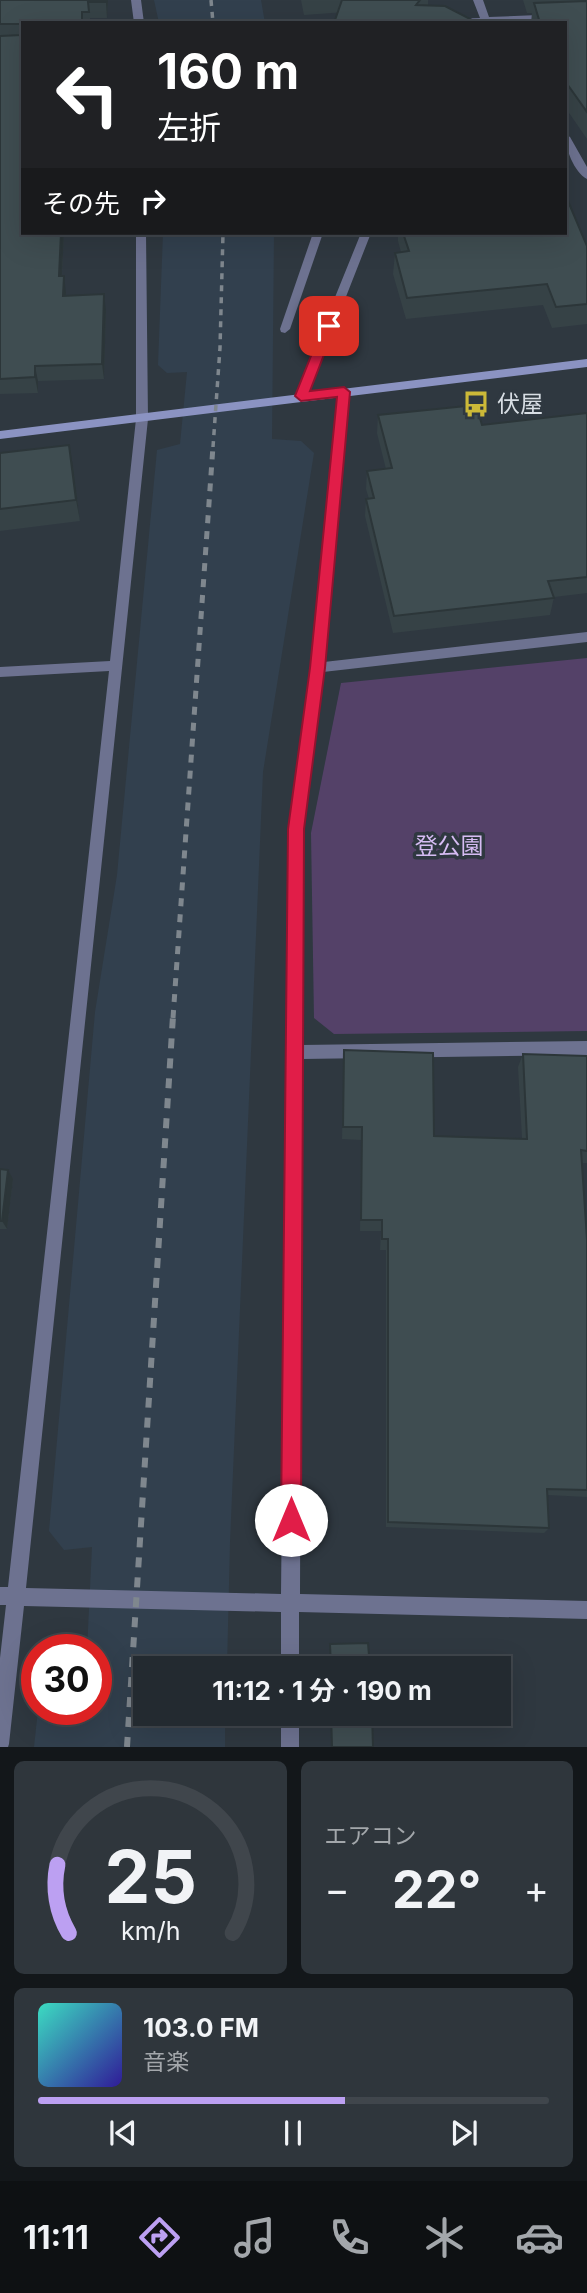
<!DOCTYPE html>
<html lang="ja">
<head>
<meta charset="utf-8">
<style>
	body { margin:0; font-family:Inter,"Noto Sans JP",sans-serif; background:#2f363c; color:#f1f3f6; height:100vh; display:flex; flex-direction:column; font-size:26px; white-space:nowrap }
	* { box-sizing:border-box; margin:0 }
	p { font-size:23px; color:#a3a7ab }
	.icon { flex:none; width:38px; height:38px; fill:none; stroke:currentColor; stroke-width:2; stroke-linecap:round; stroke-linejoin:round }
	.map { position:relative; height:1747px; overflow:hidden }
	.details { display:flex; flex-direction:column; gap:14px; padding:14px; background:#13171a; flex:1 }
	.details>* { flex:none }
	.banner { position:absolute; left:21px; top:21px; width:546px; height:214px; border-radius:0px; box-shadow:0 7px 28px #0002,0 0 0 2px #40464c; background:#202124; color:#fff; overflow:hidden }
	.speed { position:absolute; left:21px; top:1634px; display:flex; gap:14px; font-size:35px; font-weight:700; text-align:center }
	.speed>* { display:grid; place-content:center; width:91px; height:91px; border-radius:50%; background:#232a30; box-shadow:0 7px 28px #0002,0 0 0 2px #40464c; line-height:1 }
	.speed .limit { border:10px solid #d22; background:#fff; color:#111 }
	.pin { position:absolute; display:grid; place-items:center; width:60px; height:60px; color:#fff; margin:-30px; border-radius:14px; box-shadow:0 4px 10px #0006 }
	.me { position:absolute; width:77px; margin:-38px; rotate:0deg; stroke-linejoin:round; filter:drop-shadow(0 0 5px #0008) }
	.turn { display:flex; align-items:center; gap:24px; height:147px; padding:0 21px; font-size:32px }
	.turn .icon { width:91px; height:91px; stroke-width:2.5 }
	.turn b { display:block; font-size:49px; line-height:60px }
	.then { display:flex; align-items:center; height:66px; padding:0 21px; background:#0003; gap:14px; font-size:26px }
	.big { font-size:52px; font-weight:700; line-height:1.1 }
	.details .card { flex:1; display:flex; flex-direction:column; justify-content:center; gap:10px; min-width:0; padding:0 24px; border-radius:10px; background:#2f363c }
	.details .dial { align-items:center; gap:0 }
	.dial svg { height:182px; overflow:visible; fill:none; stroke:#40464c; stroke-width:7; stroke-linecap:round; text-anchor:middle }
	.dial text { fill:#f1f3f6; stroke:none }
	.song { display:flex; align-items:center; gap:21px }
	.cover { width:84px; height:84px; border-radius:10px; background:linear-gradient(135deg,hsl(170 70% 55%),hsl(250 70% 35%)) }
	.played { height:7px; border-radius:4px; background:linear-gradient(90deg,#bca0f2 60%,#40464c 60%) }
	.keys { display:flex; justify-content:space-around; direction:ltr }
	.heat { display:flex; justify-content:space-between; align-items:center; font-size:38px; direction:ltr }
	.details .tiles { flex:1; display:grid; gap:14px; grid-template-columns:1fr 1fr }
	.card:last-child { grid-column:span 2 }
	.trip { position:absolute; left:133px; top:1656px; width:378px; height:70px; border-radius:0px; background:#232a30; box-shadow:0 7px 28px #0002,0 0 0 2px #40464c; font-weight:700; line-height:70px; text-align:center }
	.tabs { display:flex; height:112px; justify-content:space-around; align-items:center; background:#0e1113; color:#a3a7ab }
	.tabs .icon { width:49px; height:49px }
	.tabs .on { color:#bca0f2 }
	.tabs b { font-size:32px; color:#f1f3f6 }
	.map>svg:first-child { display:block }
	.built { fill:#32404e }
	.green { fill:#544168 }
	.lines { fill:none; stroke-linecap:round; stroke-linejoin:round }
	.lane { fill:#6d7290; fill-rule:evenodd }
	.street { fill:#6d7290; fill-rule:evenodd }
	.secondary { fill:#8b93c2; fill-rule:evenodd }
	.rail-far2 { stroke:#7f878e; stroke-width:3.5; stroke-dasharray:6 6; stroke-linecap:butt }
	.rail-far1 { stroke:#7f878e; stroke-width:5; stroke-dasharray:8 8; stroke-linecap:butt }
	.rail { stroke:#7f878e; stroke-width:6; stroke-dasharray:10 10; stroke-linecap:butt }
	.wall { fill:#364246 }
	.shaded-wall { fill:#2c3639 }
	.building { fill:#3f4d51; stroke:#2c3639; stroke-width:2 }
	.route { fill:#e11d48; stroke:#92132f; stroke-width:2 }
	.labels { text-anchor:middle; dominant-baseline:central; stroke-width:7; stroke-linejoin:round; paint-order:stroke }
	.poi-label { font-size:23px; fill:#d8dee4; stroke:#2f3840; text-anchor:start }
	.park-label { font-size:23px; fill:#d6bcf3; stroke:#2f3840 }
</style>
</head>
<body>
<div class="map">
<svg width="587" height="1747" viewBox="0 0 587 1747">
	<rect width="100%" height="100%" fill="#2f3840"/>
	<path class="built" d="M154,0H261L265,23H159Z
		M163,233H274L272,439L301,441L314,453L263,772L230,1542L227,1668H145V1713H225V1747H34L38,1710H96V1650H87L92,1547L64,1550L49,1531L95,1012L117,875L157,450L180,444L187,372L167,373L158,365Z"/>
	<path class="green" d="M587,658V1031L334,1034L314,1018L311,833L341,683Z"/>
	<g class="lines">
		<path class="lane" d="M313,233H323L290,329L285,333L281,332L280,329Z
			M361,233H371L307,396L305,399H297L295,396Z"/>
		<path class="street" d="M131,0H141L144,23H134Z
			M473,0H483L489,17L587,13V19L492,23H417L421,20L480,18Z
			M565,134L570,137L587,167V179C574,172 565,148 565,134Z
			M136,233H146L148,419L26,1588L281,1594L289,829L311,668L338,392L344,388L350,392L324,662L587,632V642L323,672L303,829L302,1045L587,1041V1055L302,1059L300,1594L587,1601V1619L299,1612V1668H281V1612L24,1606L9,1744L8,1747H0V1658L6,1605H0V1587H8L109,671L0,677V667L110,661L136,419Z
			M281,1713H299V1747H281Z"/>
		<path class="secondary" d="M587,359V367L0,439V431Z"/>
		<path class="rail-far2" d="M211,0L213,23
			M213,447L220,348L223,233"/>
		<path class="rail-far1" d="M173,1018L213,446"/>
		<path class="rail" d="M127,1747L173,1016"/>
	</g>
	<path class="wall" d="M0,0H108L107,18H90V23H23V233H64L62,276L66,295L106,310L104,379L38,381V393L0,394Z
		M301,0H428V6L304,15Z
		M523,0H587V139L565,107V23H531L532,13H527Z
		M398,233H565L587,246V324L552,328L543,305L406,319L393,274L395,253L401,252L398,241Z
		M587,413V593L554,597L550,615L393,633L365,516L366,499H369L366,489L367,471L386,469L377,433L378,415L482,425Z
		M0,453L73,466L80,521L0,531Z
		M344,1050L434,1136L522,1138L518,1067L523,1054L587,1056V1163H582L587,1239V1497L548,1495L549,1528L544,1533L386,1527V1250H380L381,1231H360L361,1140L342,1139Z
		M0,1169L13,1179L7,1229H0Z"/>
	<path class="shaded-wall" d="M106,0H108L107,18L106,2Z
		M61,233H64L61,292L59,276Z
		M64,276L66,292L65,311L63,296Z
		M104,294L106,310L104,379L102,364Z
		M35,366L38,381V393L35,377Z
		M69,445L73,466L80,521L76,500Z
		M8,1170L13,1179L7,1229L2,1221Z"/>
	<path class="building" d="M0,0H106V2H88L89,12H82V23H23V233H61L59,276H64L63,296L104,294L102,364L35,366V377L0,379V36L21,35L22,24H0Z
		M342,0H420L416,5L445,6L476,22L475,23H334Z
		M587,1V112L565,81V23H540L534,3Z
		M565,194L587,246V304L556,307L547,284L407,298L395,253L409,251L403,233H565Z
		M476,405L482,425L587,413V577L548,581L554,598L394,616L366,499L374,498L367,471L392,468L378,415Z
		M69,445L76,500L0,509V453Z
		M344,1050L433,1053L434,1136L527,1139L523,1054L587,1056V1151L581,1150L587,1239V1490L547,1489L549,1528L388,1522V1239H382V1220H361L362,1127H343Z
		M0,1169L8,1170L2,1221H0Z
		M368,1643L370,1668H331L330,1644Z
		M331,1713H372L373,1747H332Z"/>
	<path class="route" d="M329,322L335,326L310,391L344,387L350,392L325,668L304,829L301,1520L298,1527L291,1530L284,1527L281,1520L288,829L310,668L337,397L301,401L295,396L323,326Z"/>
	<defs>
		<g id="bus-bare" transform="scale(2.1)"><path d="M-5-6H5V4H4V6H2V4H-2V6H-4V4H-5ZM-3.5-4V0h7V-4ZM-3.5 1.2v1.5H-2V1.2ZM2 1.2v1.5H3.5V1.2Z" fill="#ccb938" stroke="#2f3840" stroke-width="2.5" paint-order="stroke"/></g>
	</defs>
	<g fill-rule="evenodd">
		<use href="#bus-bare" x="476" y="404"/>
	</g>
	<g class="labels">
		<g class="poi-label">
			<text x="497" y="404">伏屋</text>
		</g>
		<g class="park-label">
			<text x="449" y="846">登公園</text>
		</g>
	</g>
</svg>
<div class="speed"><div class="limit">30</div></div>
<div class="pin" style="left:329px;top:326px;background:#d93025"><svg class="icon" aria-label="arrive" viewBox="0 0 24 24"><path d="M6 21V4h12l-3 4 3 4H6"/></svg></div>
<svg class="me" style="left:291px;top:1520px" viewBox="-20 -20 40 40"><circle r="19" fill="#fff"/><path d="M0-13L10 11 0 6-10 11z" fill="#e11d48"/></svg>
<div class="trip">11:12 · 1 分 · 190 m</div>
<div class="banner">
<div class="turn"><svg class="icon" aria-label="left" viewBox="0 0 24 24"><path d="M17 20v-9H6M10 6l-5 5 5 5"/></svg><div><b>160 m</b>左折</div></div>
<div class="then">その先<svg class="icon" aria-label="right" viewBox="0 0 24 24"><path d="M7 20v-9h11M14 6l5 5-5 5"/></svg></div>
</div>
</div>
<section class="details">
<div class="tiles">
<div class="card dial"><svg viewBox="0 0 100 80">
<path d="M14 69A42 42 0 1 1 86 69"/>
<path d="M14 69A42 42 0 0 1 9 39" stroke="#bca0f2"/>
<text x="50" y="56" font-size="32" font-weight="700">25</text>
<text x="50" y="72" font-size="11">km/h</text>
</svg></div>
<div class="card"><p>エアコン</p>
<div class="heat"><a>−</a><b class="big">22°</b><a>+</a></div>
</div>
<div class="card">
<div class="song"><i class="cover"></i><div><b>103.0 FM</b><p>音楽</p></div></div>
<div class="played"></div>
<div class="keys"><svg class="icon" aria-label="previous" viewBox="0 0 24 24"><path d="M18 5L8 12l10 7zM5 5v14"/></svg><svg class="icon" aria-label="pause" viewBox="0 0 24 24"><path d="M8 5v14M16 5v14"/></svg><svg class="icon" aria-label="next" viewBox="0 0 24 24"><path d="M6 5l10 7-10 7zM19 5v14"/></svg></div>
</div>
</div>
</section>
<nav class="tabs">
<b>11:11</b>
<svg class="icon on" aria-label="directions" viewBox="0 0 24 24"><path d="M12 3l9 9-9 9-9-9zM9 14v-3h6M13 9l2 2-2 2"/></svg>
<svg class="icon" aria-label="music" viewBox="0 0 24 24"><path d="M9 18V5l10-2v13"/><circle cx="6" cy="18" r="3"/><circle cx="16" cy="16" r="3"/></svg>
<svg class="icon" aria-label="phone" viewBox="0 0 24 24"><path d="M5 4h4l2 5-3 2q2 4 5 5l2-3 5 2v4C11 20 4 13 5 4z"/></svg>
<svg class="icon" aria-label="climate" viewBox="0 0 24 24"><path d="M12 3v18M4 7l16 10M4 17L20 7"/></svg>
<svg class="icon" aria-label="car" viewBox="0 0 24 24"><path d="M5 17H2v-5l4-1 3-4h7l3 4 3 1v5h-3M9 17h6M6 11h13"/><circle cx="7" cy="17" r="2"/><circle cx="17" cy="17" r="2"/></svg>
</nav>
</body>
</html>
